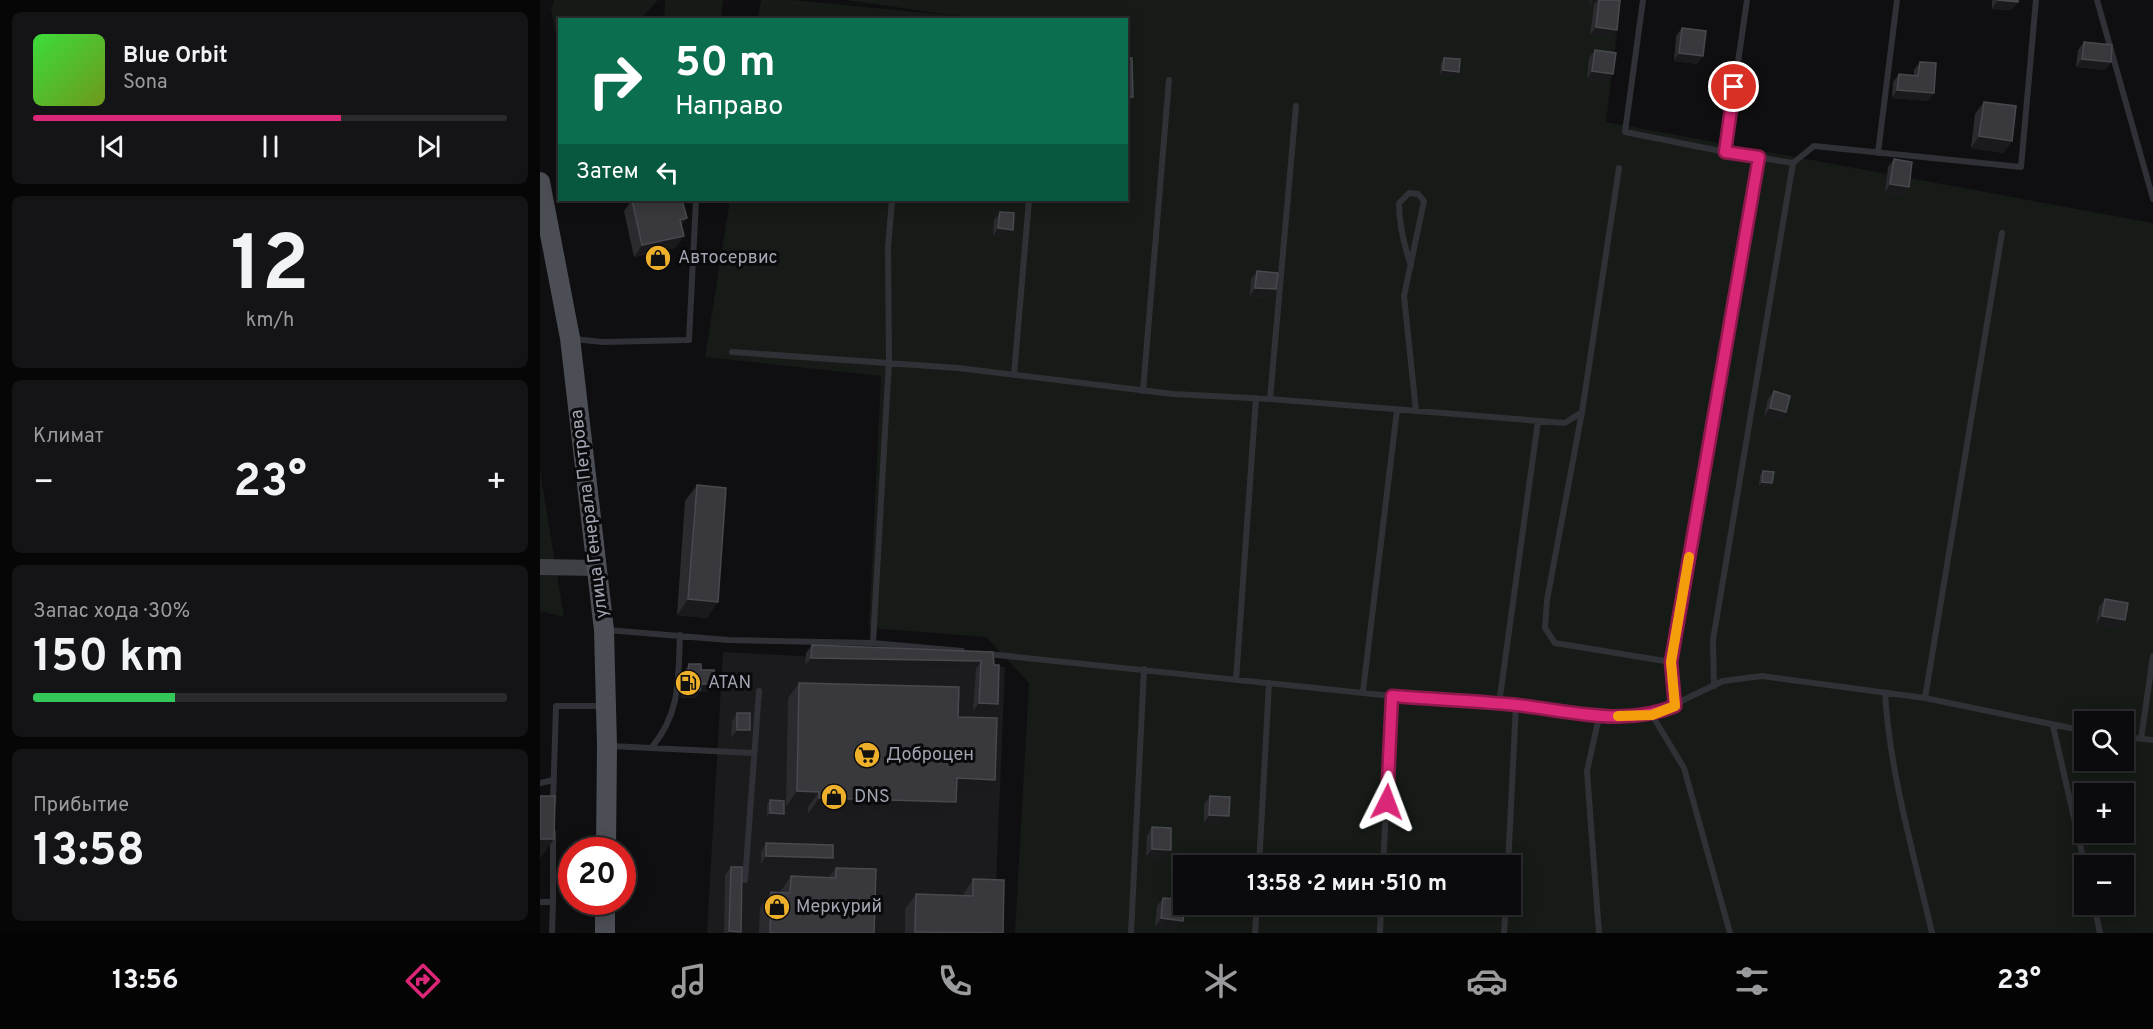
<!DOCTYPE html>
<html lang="ru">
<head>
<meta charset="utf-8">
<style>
	body { margin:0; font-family:Overpass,sans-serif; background:#141416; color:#f1f3f6; height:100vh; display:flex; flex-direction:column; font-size:22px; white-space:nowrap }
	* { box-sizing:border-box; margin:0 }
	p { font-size:20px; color:#9a9b9d }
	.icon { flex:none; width:33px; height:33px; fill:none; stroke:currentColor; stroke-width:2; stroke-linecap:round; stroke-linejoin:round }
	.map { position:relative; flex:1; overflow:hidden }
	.drawer { display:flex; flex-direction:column; gap:12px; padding:12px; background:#060607; width:540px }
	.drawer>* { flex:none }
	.banner { position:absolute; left:18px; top:18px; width:570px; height:183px; border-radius:0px; box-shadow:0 3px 15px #0003,0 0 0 2px #2b2b2e; background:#0b6e4f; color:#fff; overflow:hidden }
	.controls { position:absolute; left:1534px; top:711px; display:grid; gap:12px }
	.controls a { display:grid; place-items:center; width:60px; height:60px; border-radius:0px; background:#0b0b0d; box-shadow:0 3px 15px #0003,0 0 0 2px #2b2b2e; font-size:30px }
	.speed { position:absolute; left:18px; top:837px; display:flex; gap:12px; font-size:30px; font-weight:700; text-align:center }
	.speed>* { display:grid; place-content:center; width:78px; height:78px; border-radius:50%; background:#0b0b0d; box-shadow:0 3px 15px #0003,0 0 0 2px #2b2b2e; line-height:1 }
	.speed .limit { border:9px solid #d22; background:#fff; color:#111 }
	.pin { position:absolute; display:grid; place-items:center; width:51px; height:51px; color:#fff; margin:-26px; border:3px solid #fff; border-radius:50%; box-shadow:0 2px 6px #0007 }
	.me { position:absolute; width:66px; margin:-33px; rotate:3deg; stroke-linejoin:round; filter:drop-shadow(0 0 4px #0008) }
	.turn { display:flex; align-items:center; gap:21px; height:126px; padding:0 18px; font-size:27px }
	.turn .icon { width:78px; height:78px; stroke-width:2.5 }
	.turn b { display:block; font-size:42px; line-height:51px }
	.then { display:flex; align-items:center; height:57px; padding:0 18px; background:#0003; gap:12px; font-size:22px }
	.big { font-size:45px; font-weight:700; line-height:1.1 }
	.drawer .widget { flex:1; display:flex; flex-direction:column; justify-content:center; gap:9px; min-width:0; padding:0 21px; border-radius:9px; background:#141416 }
	.drawer .dial { align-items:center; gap:0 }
	.dial b { font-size:78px; line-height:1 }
	.song { display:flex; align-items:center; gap:18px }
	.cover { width:72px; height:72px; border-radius:9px; background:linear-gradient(135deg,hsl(120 70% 55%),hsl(80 70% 35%)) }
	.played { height:6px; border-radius:3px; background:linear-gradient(90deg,#db2777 65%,#2b2b2e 65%) }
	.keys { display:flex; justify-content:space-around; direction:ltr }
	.heat { display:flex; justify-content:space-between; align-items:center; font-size:33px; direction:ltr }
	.charge { height:9px; border-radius:4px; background:linear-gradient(90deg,#34c759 30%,#2b2b2e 0) }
	.trip { position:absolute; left:633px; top:855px; width:348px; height:60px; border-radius:0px; background:#0b0b0d; box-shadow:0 3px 15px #0003,0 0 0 2px #2b2b2e; font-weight:700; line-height:60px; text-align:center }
	.dock { display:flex; height:96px; justify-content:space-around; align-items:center; background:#040405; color:#9a9b9d }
	.dock .icon { width:42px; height:42px }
	.dock .selected { color:#db2777 }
	.dock b { font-size:27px; color:#f1f3f6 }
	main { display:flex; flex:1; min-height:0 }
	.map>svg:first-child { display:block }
	.built { fill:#1b1b1e }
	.green { fill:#161b17; fill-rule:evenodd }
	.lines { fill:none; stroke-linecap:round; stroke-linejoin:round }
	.service { stroke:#303136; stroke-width:6 }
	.secondary { stroke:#3f4046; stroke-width:16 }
	.primary { stroke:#4c4e55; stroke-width:20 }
	.wall { fill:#2b2b2f }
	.shaded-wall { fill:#1a1a1d }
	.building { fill:#38383d; stroke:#48494f; stroke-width:1.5 }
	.route-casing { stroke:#8e194d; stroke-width:15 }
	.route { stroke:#db2777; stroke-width:10 }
	.slow { stroke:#f59e0b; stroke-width:10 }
	.labels { text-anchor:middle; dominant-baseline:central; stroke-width:6; stroke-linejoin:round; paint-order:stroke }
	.poi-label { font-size:18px; fill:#a1a5b1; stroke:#0a0a0c; text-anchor:start }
	.street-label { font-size:18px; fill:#a1a5b1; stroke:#0a0a0c }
</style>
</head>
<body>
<main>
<section class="drawer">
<div class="widget">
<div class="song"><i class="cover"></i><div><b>Blue Orbit</b><p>Sona</p></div></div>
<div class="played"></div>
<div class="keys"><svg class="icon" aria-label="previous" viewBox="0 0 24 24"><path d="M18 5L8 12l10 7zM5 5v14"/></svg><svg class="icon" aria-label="pause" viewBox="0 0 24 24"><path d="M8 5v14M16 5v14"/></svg><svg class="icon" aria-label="next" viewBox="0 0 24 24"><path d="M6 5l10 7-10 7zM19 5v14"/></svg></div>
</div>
<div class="widget dial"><b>12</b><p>km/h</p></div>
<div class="widget"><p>Климат</p>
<div class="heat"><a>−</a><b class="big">23°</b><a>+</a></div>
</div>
<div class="widget"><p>Запас хода · 30%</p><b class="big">150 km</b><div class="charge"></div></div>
<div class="widget"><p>Прибытие</p><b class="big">13:58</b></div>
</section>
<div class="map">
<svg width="1613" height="933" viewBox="0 0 1613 933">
	<rect width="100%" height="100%" fill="#0f0f11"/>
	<path class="built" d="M183,652L465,667L454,933H167Z"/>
	<path class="green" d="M15,0H118L100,19L20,20L19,52L11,9Z
		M125,0H183L181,19H124Z
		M221,0H252L419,16L305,0H1081L1066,122L1613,223V933H475L489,683L446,637L329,628L341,376L165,357L190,200H586V20L218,19ZM1545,722H1584V760H1545ZM1545,794H1584V832H1545ZM644,866H970V904H644ZM1545,866H1584V904H1545Z
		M0,471L24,617L0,611Z"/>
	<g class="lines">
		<path class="service" d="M1103,0L1085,132L1185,152L1253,163L1274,146L1481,167L1496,0
			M1557,0L1613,199
			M1185,152L1207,0
			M1338,153L1357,0
			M871,266C864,245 859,225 859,203L869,193L878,194L884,201L864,296L876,411
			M34,339L63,342L149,340L156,200
			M192,352L418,368L633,394L730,399L1025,423L1042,412L1079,168
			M474,375L489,200
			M603,391L629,80
			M730,399L756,106
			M1042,412L1007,600L1005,628L1015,643L1131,662
			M67,630L188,640L333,643L422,651
			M333,643L349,361L348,247L352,200
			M448,654L852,696L976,705L1059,717L1112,715L1183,681L1222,676L1385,698L1545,731
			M696,680L716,398
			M1174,686L1173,640L1253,163
			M823,691L857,410
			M1345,693C1350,775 1374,854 1392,933
			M1385,698L1462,233
			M959,704L998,421
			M1135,706L1131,662L1219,157
			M1112,715L1144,768L1190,933
			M1513,726L1545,866
			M1584,737L1613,740
			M1601,739L1613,656
			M71,746L213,753
			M112,747C141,712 138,679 140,635
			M0,783L13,780
			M13,804L16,706H63
			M719,866L729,683
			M843,866L852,696
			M968,866L976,705
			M205,880L219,691
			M0,902H13V832
			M1554,904L1560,933
			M12,933L13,902
			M591,933L604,669
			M715,933L717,904
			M840,933L841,904
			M964,933L966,904
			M1059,933L1047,771L1059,717"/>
		<path class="secondary" d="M0,567L56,568"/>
		<path class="primary" d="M0,182L30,338L64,630L67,746L66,850
			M65,933V902"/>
	</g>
	<path class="wall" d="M1050,0H1080L1072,38L1050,35L1054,5L1049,4Z
		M1452,0H1478L1472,10L1452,9Z
		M1142,28L1163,56L1157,64L1134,61L1136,36Z
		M1544,42L1571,62L1565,70L1536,67L1538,50Z
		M1055,50L1067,82L1047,79L1049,58Z
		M904,58L919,72L916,76L900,75L901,62Z
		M1380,62L1394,93L1388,101L1352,98L1353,82L1359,74L1374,75V70Z
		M1444,102L1472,141L1463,153L1431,148L1435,114Z
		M1354,159L1369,187L1363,195L1345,193L1348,167Z
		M92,200L147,218L141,226L135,248L94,257L84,211Z
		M460,212L467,238L453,236L454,220Z
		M717,271L736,289L731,297L710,296L711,279Z
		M1234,391L1246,412L1241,420L1224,416L1228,399Z
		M1223,471L1232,483L1230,487L1219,486L1220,475Z
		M157,485L167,618L137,615L145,501Z
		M1565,599L1579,629L1556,624L1559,607Z
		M272,645L453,652L458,704L452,712L433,711L436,669L265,666L266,653Z
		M149,664L161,670L168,692H159L155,698H141L144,672Z
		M259,683L418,717L444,795L416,794L405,817L268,814V807H246L248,698Z
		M197,713L204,738H191L192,721Z
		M670,796L683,824L664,823V804Z
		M230,800L244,814L241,818L227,817V805Z
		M612,827L631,850L625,858L606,857L607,836Z
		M226,843L287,866L221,864V852Z
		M191,867L201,932L200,933H184L185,875Z
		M296,868L334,933H219L220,908L231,892H240L251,876L289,877Z
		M433,879L463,933H365V909L376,894L423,895Z
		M623,898L637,929L615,927L617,906Z"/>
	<path class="shaded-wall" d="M1052,0H1058L1054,5L1049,4Z
		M1457,1L1478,2L1472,10L1452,9Z
		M1056,27L1077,30L1072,38L1050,35Z
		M1139,53L1163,56L1157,64L1134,61Z
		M1542,59L1571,62L1565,70L1536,67Z
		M903,70L919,72L916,76L900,75Z
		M1052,71L1073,74L1067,82L1047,79Z
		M1357,90L1394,93L1388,101L1352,98Z
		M586,97H593L587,105H586Z
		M1439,136L1472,141L1463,153L1431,148Z
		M1350,184L1369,187L1363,195L1345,193Z
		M147,218L138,230L140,220Z
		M458,228L473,230L467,238L453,236Z
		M144,236L135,248L94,257L102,245Z
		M715,288L736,289L731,297L710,296Z
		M1230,408L1246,412L1241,420L1224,416Z
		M1222,482L1232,483L1230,487L1219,486Z
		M148,599L178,602L167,618L137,615Z
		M1562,616L1585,620L1579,629L1556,624Z
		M271,658L441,661L436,669L265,666Z
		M161,684H174L168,692H159L155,698H141L146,690Z
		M439,703L458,704L452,712L433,711Z
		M197,730H210L204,738H191Z
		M417,778L455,780L444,795L406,794Z
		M257,791L279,792L268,807H246Z
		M279,798L416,802L405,817L268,814Z
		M230,813L244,814L241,818L227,817Z
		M669,815L689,816L683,824L664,823Z
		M0,839H14L0,859Z
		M612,849L631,850L625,858L606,857Z
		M226,856L293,858L287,866L221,864Z
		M621,918L643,921L637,929L615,927Z
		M189,931L201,932L200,933H188Z"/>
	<path class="building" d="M1059,0H1080L1077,30L1056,27Z
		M1457,0H1478V2Z
		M1142,28L1166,31L1163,56L1139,53Z
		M1544,42L1572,45L1571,62L1542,59Z
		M1055,50L1076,53L1073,74L1052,71Z
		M586,58H592L593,97H586Z
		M904,58L920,59L919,72L903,70Z
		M1380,62L1396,63L1394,93L1357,90L1359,74L1378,76Z
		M1444,102L1476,106L1472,141L1439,136Z
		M1354,159L1372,162L1369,187L1350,184Z
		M92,200H142L147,218L140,220L144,236L102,245Z
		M460,212L474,213L473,230L458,228Z
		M717,271L738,273L736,289L715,288Z
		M1234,391L1250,396L1246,412L1230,408Z
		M1223,471L1234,472L1232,483L1222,482Z
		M157,485L186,488L178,602L148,599Z
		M1565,599L1588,603L1585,620L1562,616Z
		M272,645L453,652L454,665H459L458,704L439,703L441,661L271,658Z
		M149,664H161V670H174V684H161L160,690H146Z
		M259,683L419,687L418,717L457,718L455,780L417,778L416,802L279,798V792L257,791Z
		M197,713H210V730H197Z
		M0,796H15L14,839H0Z
		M670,796L690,797L689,816L669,815Z
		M230,800L244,801V814L230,813Z
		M612,827L631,828V850L612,849Z
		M226,843L293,845V858L226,856Z
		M191,867H202L201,932L189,931Z
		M296,868L336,869L334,933H230L231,892L250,893L251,876L296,878Z
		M433,879L464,880L463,933L375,932L376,894L433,896Z
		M623,898L644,900V904H645L643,921L621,918Z"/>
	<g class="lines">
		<g class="route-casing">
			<path id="route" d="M847,802L852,696C894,699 935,701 977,705C1030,711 1084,727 1135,706L1131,662L1219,157L1185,152L1194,87"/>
		</g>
		<use href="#route" class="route"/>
		<path class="slow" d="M1078,716L1112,715L1135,706L1131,662L1149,557"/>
	</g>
	<defs>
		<g id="shop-disc" transform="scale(1.35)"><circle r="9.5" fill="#eeb02a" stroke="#0a0a0c"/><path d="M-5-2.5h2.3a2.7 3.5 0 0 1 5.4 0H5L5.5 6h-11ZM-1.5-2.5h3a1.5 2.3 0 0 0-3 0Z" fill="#111"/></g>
		<g id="fuel-disc" transform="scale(1.35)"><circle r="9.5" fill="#eeb02a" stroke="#0a0a0c"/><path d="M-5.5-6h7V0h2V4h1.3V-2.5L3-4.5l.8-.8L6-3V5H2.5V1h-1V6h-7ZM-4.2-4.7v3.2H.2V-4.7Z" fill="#111"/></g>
		<g id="supermarket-disc" transform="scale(1.35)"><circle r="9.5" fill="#eeb02a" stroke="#0a0a0c"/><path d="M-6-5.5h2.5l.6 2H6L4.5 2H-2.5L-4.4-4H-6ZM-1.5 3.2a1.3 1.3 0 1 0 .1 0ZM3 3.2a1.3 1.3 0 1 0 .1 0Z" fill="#111"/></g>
	</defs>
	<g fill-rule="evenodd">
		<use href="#shop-disc" x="118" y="258"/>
		<use href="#fuel-disc" x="148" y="683"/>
		<use href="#supermarket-disc" x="327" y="755"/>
		<use href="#shop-disc" x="294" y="797"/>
		<use href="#shop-disc" x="237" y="907"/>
	</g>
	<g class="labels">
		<g class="poi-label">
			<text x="138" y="258">Автосервис</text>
			<text x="168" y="683">ATAN</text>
			<text x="346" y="755">Доброцен</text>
			<text x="314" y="797">DNS</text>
			<text x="256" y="907">Меркурий</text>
		</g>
		<g class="street-label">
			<text transform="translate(50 514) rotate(-97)">улица Генерала Петрова</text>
		</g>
	</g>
</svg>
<div class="controls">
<a><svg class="icon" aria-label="search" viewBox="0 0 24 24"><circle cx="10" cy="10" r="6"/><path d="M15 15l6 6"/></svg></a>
<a>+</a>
<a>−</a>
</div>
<div class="speed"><div class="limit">20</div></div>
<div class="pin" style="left:1194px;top:87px;background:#d93025"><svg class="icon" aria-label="arrive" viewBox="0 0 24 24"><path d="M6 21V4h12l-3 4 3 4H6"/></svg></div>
<svg class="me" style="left:847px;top:802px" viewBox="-20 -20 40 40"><path d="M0-17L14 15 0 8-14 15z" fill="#db2777" stroke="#fff" stroke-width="4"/></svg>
<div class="trip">13:58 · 2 мин · 510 m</div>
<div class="banner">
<div class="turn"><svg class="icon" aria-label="right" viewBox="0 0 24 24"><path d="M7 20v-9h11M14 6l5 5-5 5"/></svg><div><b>50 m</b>Направо</div></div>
<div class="then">Затем<svg class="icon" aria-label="left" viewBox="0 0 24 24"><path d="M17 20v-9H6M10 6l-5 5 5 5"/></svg></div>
</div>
</div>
</main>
<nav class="dock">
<b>13:56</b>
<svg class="icon selected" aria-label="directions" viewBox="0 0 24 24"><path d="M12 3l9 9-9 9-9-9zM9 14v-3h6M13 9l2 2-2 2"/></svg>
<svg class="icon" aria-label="music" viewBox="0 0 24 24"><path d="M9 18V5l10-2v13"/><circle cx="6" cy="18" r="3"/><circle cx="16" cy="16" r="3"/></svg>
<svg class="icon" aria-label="phone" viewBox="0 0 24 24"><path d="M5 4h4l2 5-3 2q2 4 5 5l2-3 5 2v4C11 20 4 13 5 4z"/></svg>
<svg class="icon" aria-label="climate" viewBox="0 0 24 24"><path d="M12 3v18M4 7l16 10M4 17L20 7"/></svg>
<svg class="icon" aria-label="car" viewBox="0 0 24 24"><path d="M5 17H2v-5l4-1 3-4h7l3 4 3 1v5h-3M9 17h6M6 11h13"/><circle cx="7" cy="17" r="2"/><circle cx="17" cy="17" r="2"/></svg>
<svg class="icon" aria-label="filters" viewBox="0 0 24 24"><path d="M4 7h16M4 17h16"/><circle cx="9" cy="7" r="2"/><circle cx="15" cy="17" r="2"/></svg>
<b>23°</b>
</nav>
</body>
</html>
